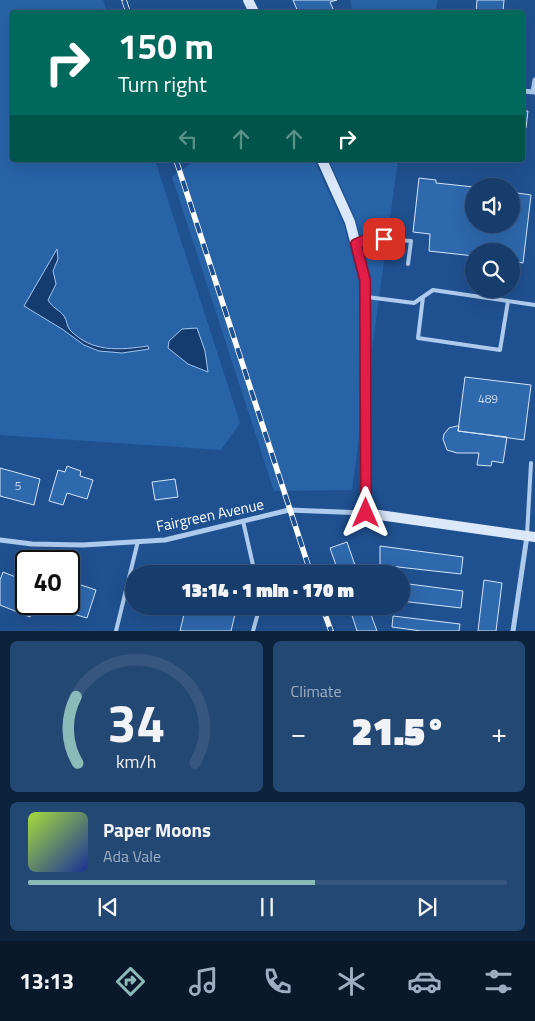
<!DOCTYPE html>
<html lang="en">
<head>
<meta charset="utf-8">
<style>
	body { margin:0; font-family:"Titillium Web",sans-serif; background:#244874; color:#f1f3f6; height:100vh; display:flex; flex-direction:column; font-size:19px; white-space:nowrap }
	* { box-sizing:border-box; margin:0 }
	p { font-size:16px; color:#9eaec2 }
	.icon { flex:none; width:28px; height:28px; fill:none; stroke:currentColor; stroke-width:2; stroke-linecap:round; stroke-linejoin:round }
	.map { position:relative; height:631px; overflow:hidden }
	.drawer { display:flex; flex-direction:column; gap:10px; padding:10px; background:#0d223b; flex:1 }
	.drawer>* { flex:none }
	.guide { position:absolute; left:10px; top:10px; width:515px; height:152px; border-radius:5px; box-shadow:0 5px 20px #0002,0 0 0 1px #36567f; background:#00695c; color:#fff; overflow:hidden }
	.buttons { position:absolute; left:465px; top:178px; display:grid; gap:10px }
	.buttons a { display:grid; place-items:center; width:55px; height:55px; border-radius:50%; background:#173d6c; box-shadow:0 5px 20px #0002,0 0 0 1px #36567f; font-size:25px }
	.speed { position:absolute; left:15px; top:550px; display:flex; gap:10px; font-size:25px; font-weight:700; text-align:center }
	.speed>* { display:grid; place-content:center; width:65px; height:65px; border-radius:50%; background:#173d6c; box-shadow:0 5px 20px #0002,0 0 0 1px #36567f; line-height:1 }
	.speed .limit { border:2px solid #111; border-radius:8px; background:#fff; color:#111 }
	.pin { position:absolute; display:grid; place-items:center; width:42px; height:42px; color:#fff; margin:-21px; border-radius:10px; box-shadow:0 2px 8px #0006 }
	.me { position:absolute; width:55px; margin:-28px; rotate:0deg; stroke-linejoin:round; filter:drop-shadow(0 0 4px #0008) }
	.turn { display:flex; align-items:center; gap:18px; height:105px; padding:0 25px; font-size:22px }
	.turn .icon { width:65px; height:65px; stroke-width:2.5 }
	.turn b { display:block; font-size:35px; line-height:42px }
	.lanes { display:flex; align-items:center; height:48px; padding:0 25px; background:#0003; justify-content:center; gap:25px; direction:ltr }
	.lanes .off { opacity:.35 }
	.big { font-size:38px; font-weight:800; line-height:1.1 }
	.drawer .tile { flex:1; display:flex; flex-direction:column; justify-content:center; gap:8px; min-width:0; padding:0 18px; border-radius:8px; background:#244874 }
	.drawer .dial { align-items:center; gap:0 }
	.dial svg { height:130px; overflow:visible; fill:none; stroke:#36567f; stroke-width:7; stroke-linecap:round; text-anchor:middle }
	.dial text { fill:#f1f3f6; stroke:none }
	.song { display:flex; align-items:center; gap:15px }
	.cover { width:60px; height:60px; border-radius:8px; background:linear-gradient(135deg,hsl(80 70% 55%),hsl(230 70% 35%)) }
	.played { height:5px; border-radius:2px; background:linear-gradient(90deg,#8bbbb9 60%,#36567f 60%) }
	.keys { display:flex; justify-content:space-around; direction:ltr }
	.heat { display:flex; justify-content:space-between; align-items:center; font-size:28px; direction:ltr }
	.drawer .tiles { flex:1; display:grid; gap:10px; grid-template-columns:1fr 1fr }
	.tile:last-child { grid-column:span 2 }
	.trip { position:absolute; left:125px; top:565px; width:285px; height:50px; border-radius:25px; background:#173d6c; box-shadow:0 5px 20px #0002,0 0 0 1px #36567f; font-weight:800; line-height:50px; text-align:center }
	.dock { display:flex; height:80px; justify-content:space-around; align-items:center; background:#09182b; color:#9eaec2 }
	.dock .icon { width:35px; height:35px }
	.dock .selected { color:#8bbbb9 }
	.dock b { font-size:22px; color:#f1f3f6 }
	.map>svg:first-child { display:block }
	.green { fill:#2863a8 }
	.water { fill:#153c6e; stroke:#a2c6ef }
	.building { fill:#2e68ad; stroke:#d4e5f9 }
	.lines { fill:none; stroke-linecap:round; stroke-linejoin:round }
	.lane { stroke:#aecbed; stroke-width:4 }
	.street { stroke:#aecbed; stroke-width:5 }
	.secondary { stroke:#dbe8fa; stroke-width:10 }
	.rail-casing { stroke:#fff; stroke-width:5.5 }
	.rail { stroke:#1f5190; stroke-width:4; stroke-dasharray:11; stroke-linecap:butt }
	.route-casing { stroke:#92132f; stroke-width:12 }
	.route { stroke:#e11d48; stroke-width:9 }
	.labels { text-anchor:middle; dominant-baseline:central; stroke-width:5; stroke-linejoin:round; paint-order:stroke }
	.number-label { font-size:12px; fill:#cbd9ea }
	.street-label { font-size:15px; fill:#fff; stroke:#1f5190 }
</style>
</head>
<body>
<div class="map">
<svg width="535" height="631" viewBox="0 0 535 631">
	<rect width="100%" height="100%" fill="#1f5190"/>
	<path class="green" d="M0,0H103L107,12H12V160H155L240,423L221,450L0,435Z
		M351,0H438L435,12H352Z
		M196,160H314L344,225L359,282V438L352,490L274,491L172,177Z
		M329,160H398L372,349L371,277L356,220Z"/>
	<path class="water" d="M57,249L58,259L53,271L56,284L48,300C52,308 60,310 64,316C67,320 67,327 70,330C92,353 120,350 148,346L149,349L122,353L99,351L84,345L62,329L24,306Z
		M197,328L205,351L208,372L188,364L168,348L169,341L182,329Z"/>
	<path class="building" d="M293,0H337L330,2L334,11L329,12H298Z
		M477,0H504L503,12H476Z
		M522,111H528L526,128H522Z
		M419,178L436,180V183L474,187V224H511V192L531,195L523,263L511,261V251H474V256L429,251L430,234L413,232Z
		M465,377L531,385L524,440L458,431Z
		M457,426H459L458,431L507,437L503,463L492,461L491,466L477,465L479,453H457L447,450L443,439L444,434L449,428Z
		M67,466L81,471L80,476L93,480L87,499L67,493L63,505L49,501L58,470L65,472Z
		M0,468L40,479L34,505L0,496Z
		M175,479L178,497L155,500L152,482Z
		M347,542L358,574H339L330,548Z
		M380,546L463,557L461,574L380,565Z
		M207,565L236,573V574H204Z
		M3,572L26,581V604H35L30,617L0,605V580Z
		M484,580L502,583L496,631H478Z
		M69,581L96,590L87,618L50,607L51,604H69Z
		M401,583L463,591L461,608L401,601Z
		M186,606H237L231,631H180Z
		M349,606H368L366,608L367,613L370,612L377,631H357Z
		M393,616L460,624L459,631H421L392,627Z"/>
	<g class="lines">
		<path class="lane" d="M358,244L370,238L411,241L408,264
			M367,297L414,303L433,290L535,305
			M423,297L418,338L500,350L508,301
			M243,521L255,574
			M527,535L531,463
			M116,631L138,541
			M253,631L260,606"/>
		<path class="street" d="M522,91L535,92
			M533,92L535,80
			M0,540L32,544L83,545L165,540L289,510L365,513
			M513,631L527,536"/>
		<path class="secondary" d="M248,0L254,12
			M322,160L350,222L365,280V513L535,537"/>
		<g class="rail-casing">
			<path id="rail" d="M124,0L128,12
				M176,160L311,574
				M322,606L331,631"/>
		</g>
		<use href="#rail" class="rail"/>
	</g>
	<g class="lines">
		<g class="route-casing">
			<path id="route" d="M366,513L365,280L356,244L370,238L384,239"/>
		</g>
		<use href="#route" class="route"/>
	</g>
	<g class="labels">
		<g class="number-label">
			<text x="488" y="398">489</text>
			<text x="18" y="485">5</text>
		</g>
		<g class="street-label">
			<text transform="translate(210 515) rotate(-12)">Fairgreen Avenue</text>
		</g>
	</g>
</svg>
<div class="buttons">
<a><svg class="icon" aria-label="sound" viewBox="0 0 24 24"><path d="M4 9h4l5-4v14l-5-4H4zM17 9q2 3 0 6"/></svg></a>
<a><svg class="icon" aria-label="search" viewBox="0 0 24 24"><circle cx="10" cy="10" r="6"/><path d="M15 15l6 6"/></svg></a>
</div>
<div class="speed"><div class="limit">40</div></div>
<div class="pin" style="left:384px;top:239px;background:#d93025"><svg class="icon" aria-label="arrive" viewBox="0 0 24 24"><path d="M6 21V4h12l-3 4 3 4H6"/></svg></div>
<svg class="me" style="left:366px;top:513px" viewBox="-20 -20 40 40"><path d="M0-17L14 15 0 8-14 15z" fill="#e11d48" stroke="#fff" stroke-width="4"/></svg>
<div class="trip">13:14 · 1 min · 170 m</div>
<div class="guide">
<div class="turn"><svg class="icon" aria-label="right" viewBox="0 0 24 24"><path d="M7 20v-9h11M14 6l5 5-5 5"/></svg><div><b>150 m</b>Turn right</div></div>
<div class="lanes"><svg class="icon off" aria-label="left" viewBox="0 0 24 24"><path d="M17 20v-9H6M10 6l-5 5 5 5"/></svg><svg class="icon off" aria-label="ahead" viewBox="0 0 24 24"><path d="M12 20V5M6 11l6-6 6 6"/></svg><svg class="icon off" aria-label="ahead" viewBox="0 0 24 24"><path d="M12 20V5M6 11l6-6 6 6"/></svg><svg class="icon" aria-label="right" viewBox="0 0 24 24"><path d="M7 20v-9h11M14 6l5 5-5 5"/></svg></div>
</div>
</div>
<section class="drawer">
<div class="tiles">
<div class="tile dial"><svg viewBox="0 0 100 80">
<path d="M14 69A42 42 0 1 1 86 69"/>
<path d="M14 69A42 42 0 0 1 13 28" stroke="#8bbbb9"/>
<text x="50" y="56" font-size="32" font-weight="700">34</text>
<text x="50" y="72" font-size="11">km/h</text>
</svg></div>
<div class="tile"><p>Climate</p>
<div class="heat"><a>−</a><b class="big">21.5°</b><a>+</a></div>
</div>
<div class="tile">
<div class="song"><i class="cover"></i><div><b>Paper Moons</b><p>Ada Vale</p></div></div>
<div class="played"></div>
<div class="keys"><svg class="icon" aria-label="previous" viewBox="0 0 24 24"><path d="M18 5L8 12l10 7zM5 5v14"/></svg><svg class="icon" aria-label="pause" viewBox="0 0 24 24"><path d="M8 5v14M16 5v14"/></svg><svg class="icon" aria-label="next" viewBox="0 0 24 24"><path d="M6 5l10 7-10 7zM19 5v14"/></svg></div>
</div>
</div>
</section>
<nav class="dock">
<b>13:13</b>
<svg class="icon selected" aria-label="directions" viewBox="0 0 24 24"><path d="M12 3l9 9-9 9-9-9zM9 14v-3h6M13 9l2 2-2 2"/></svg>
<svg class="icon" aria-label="music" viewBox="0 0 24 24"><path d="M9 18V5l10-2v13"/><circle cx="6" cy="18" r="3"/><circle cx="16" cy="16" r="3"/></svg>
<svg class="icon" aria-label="phone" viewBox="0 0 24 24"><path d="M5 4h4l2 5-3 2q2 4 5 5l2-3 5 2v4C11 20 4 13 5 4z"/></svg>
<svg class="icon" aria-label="climate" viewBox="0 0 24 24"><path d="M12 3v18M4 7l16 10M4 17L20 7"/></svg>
<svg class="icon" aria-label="car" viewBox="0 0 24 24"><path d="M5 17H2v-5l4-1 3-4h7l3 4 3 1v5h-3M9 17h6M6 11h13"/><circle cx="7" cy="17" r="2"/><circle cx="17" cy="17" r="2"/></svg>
<svg class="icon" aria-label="filters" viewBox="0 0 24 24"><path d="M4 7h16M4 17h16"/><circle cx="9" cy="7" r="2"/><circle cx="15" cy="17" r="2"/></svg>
</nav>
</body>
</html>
